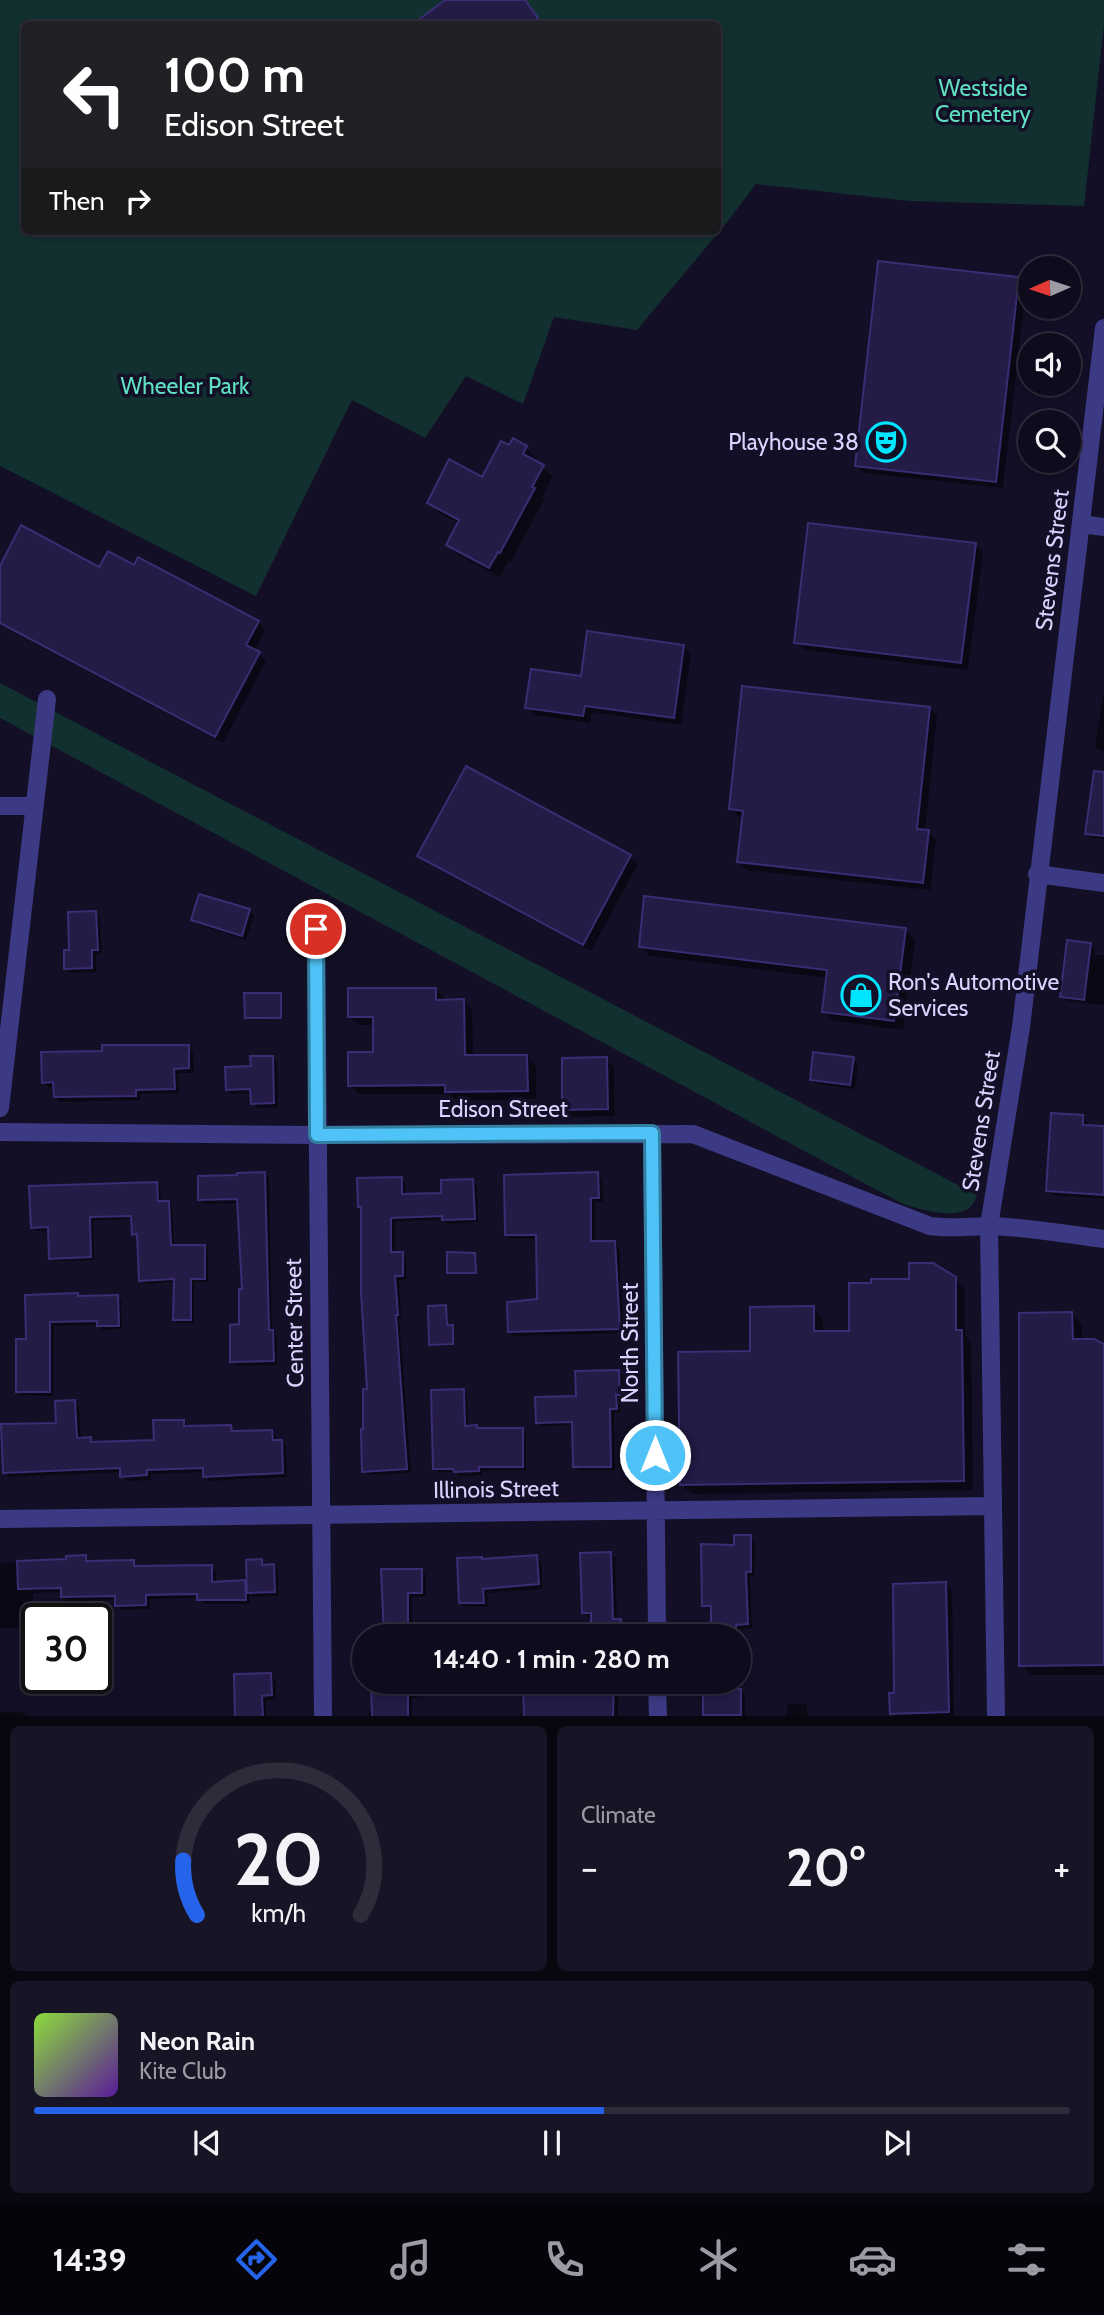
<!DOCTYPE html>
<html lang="en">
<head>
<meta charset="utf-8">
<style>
	body { margin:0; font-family:Cabin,sans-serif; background:#171425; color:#f1f3f6; height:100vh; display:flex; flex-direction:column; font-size:26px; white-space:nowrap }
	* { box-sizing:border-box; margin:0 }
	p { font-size:23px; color:#9b9ba3 }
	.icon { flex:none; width:38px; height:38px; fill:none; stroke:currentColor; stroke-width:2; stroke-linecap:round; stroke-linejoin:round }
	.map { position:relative; height:1716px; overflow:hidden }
	.sheet { display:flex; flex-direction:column; gap:10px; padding:10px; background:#08060f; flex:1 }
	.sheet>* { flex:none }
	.guide { position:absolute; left:21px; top:21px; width:700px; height:214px; border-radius:10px; box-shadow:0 4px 10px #0003,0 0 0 2px #2e2b3b; background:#202124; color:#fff; overflow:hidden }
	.needle { width:46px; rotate:267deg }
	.buttons { position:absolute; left:1018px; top:256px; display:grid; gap:14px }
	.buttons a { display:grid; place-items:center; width:63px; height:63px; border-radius:50%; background:#0e0b1c; box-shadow:0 4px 10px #0003,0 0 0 2px #2e2b3b; font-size:35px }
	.speed { position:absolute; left:21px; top:1603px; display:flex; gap:14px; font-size:35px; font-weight:700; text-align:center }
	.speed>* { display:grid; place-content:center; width:91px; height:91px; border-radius:50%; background:#0e0b1c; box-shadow:0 4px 10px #0003,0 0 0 2px #2e2b3b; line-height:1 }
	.speed .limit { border:4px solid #111; border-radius:10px; background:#fff; color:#111 }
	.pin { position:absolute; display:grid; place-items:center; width:60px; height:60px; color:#fff; margin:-30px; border:4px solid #fff; border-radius:50%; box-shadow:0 2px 7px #0007 }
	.me { position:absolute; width:77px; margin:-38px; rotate:0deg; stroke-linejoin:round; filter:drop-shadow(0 0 5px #0008) }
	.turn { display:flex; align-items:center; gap:24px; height:147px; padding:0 28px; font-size:32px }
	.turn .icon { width:91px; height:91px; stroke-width:2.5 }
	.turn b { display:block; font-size:49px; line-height:60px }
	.then { display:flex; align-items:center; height:66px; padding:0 28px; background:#0003; gap:14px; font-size:26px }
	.big { font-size:52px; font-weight:700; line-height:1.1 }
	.sheet .card { flex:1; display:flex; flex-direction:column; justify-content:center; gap:10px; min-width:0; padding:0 24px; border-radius:10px; background:#171425 }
	.sheet .dial { align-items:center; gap:0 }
	.dial svg { height:182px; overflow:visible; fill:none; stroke:#2e2b3b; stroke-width:7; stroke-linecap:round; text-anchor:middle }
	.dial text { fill:#f1f3f6; stroke:none }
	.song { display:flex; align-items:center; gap:21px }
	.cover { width:84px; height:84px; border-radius:10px; background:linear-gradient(135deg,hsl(90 70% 55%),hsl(270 70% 35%)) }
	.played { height:7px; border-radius:4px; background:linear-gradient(90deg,#2563eb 55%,#2e2b3b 55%) }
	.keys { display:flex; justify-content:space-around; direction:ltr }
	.heat { display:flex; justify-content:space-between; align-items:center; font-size:38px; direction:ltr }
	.sheet .tiles { flex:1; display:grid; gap:10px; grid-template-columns:1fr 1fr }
	.card:last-child { grid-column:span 2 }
	.trip { position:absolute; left:352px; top:1624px; width:399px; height:70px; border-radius:35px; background:#0e0b1c; box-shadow:0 4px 10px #0003,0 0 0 2px #2e2b3b; font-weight:700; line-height:70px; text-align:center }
	.tabs { display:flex; height:112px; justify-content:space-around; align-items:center; background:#06040b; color:#9b9ba3 }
	.tabs .icon { width:49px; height:49px }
	.tabs .active { color:#2563eb }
	.tabs b { font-size:32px; color:#f1f3f6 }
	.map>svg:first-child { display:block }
	.green { fill:#12302f; fill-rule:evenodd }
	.shadow { fill:#0007 }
	.building { fill:#241b47; stroke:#3b2d73; stroke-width:2 }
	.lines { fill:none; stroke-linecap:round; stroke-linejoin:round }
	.street { stroke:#3d3a85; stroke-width:18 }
	.route-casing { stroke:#337fa1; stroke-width:18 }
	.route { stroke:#4fc3f7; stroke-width:12 }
	.labels { text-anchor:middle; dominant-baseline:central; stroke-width:7; stroke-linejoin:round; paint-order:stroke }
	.park-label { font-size:23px; fill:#5fe0c0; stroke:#130f26 }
	.poi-label { font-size:23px; fill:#d9d4ff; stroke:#130f26; text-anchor:end }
	.street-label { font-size:23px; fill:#d9d4ff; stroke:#130f26 }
</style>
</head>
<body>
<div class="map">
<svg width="1104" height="1717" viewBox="0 0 1104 1717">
	<rect width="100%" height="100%" fill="#130f26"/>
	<path class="green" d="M0,0H1104V25L1084,206L910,201L756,184L728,221L637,330L554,317L523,404L466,376L425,438L352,400L256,596L0,466ZM24,24H718V231H24Z
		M0,683L977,1195C970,1226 922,1210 901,1203L0,718Z"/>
	<path class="shadow" d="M448,0H525L543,24H425L422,20Z
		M1018,279L1026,287L1003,488L864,473L857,465Z
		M510,448H526L536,458L534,462L553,476L542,497L544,499L511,562L508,561L500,577L458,555L448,545L459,523L439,513L429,502L483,479Z
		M975,545L983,552L968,670L804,650L796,642Z
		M0,566L100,569L258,622L265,630L254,651L266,661L223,743L0,625Z
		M683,646L691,654L681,725L592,712L590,723L534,715L527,707L582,678Z
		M1104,690V752L1095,747Z
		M930,709L937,716L925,831L928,832L936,840L930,890L747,870L739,862L744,817L738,816L731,808Z
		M1104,801V839L1091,838L1087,833Z
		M420,855L630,857L638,864L591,951L427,863Z
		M249,911L254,916L246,940L197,924L193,920Z
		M95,913L100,918L102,954H96V972L71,973L66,969L71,951Z
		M905,930L915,940L903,1030L834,1021L824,1011L828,978L650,956L640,946Z
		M1090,944L1095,949L1094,955H1104V1005L1067,1001L1062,996Z
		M435,989L444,998V1002L463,1001L472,1010L473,1057L527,1056L536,1066V1099L456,1100L449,1094H359L350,1085L375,1054V1025H359L349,1016Z
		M280,994L283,1019L248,1020L246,1018Z
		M188,1047L193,1052L194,1073H178L179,1093L140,1094V1100L60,1102L55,1097V1087H48L43,1082Z
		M272,1057L277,1062L278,1107L257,1108L253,1103L252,1093L232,1094L228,1089L252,1068Z
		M606,1059L614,1067L615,1116L572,1117L564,1109Z
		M853,1059L858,1064L855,1089L817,1084L812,1080Z
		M1083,1117L1087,1122V1133L1104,1135V1199L1052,1195L1047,1190Z
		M264,1173L269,1178L272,1332L277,1336V1365L237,1366L232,1361L241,1326L244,1291L239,1203L204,1204L200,1199L239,1177Z
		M598,1174L602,1179L603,1202H595V1243L615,1242L619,1247L624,1333L514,1336L509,1331L539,1301L538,1239H512L507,1235Z
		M401,1178L405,1183L406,1196L443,1195L473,1181L477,1185L478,1222L448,1224L444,1220L395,1221V1254H402L406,1258L407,1279L399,1280L401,1318H399L411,1473L368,1475L363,1471L369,1390L363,1209L360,1207Z
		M156,1184L160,1188L161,1203L168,1202L172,1206L174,1247H204L208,1250V1282H194V1323H178L175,1319V1282L145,1284L141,1280L139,1237L133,1234V1219L93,1220L94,1260L54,1261L51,1258L50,1230L36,1231L32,1227Z
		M475,1254L477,1274H451L449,1272Z
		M954,1279L965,1289V1335L971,1342L973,1490L692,1494L681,1484L752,1353L813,1308L823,1318V1333H851L873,1284Z
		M27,1296L117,1297L121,1301L122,1329L103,1330L98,1325L54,1326L53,1396L22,1395L18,1391L28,1341Z
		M445,1307L448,1327L454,1329V1346H433L431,1344Z
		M1071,1314L1082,1324V1341L1104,1346V1675H1031L1021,1665Z
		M618,1372L623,1376V1398H620V1412H614L615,1470L579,1471L575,1467L574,1425L542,1426L538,1422Z
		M463,1391L467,1395L468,1428L476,1427L479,1430H522L526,1434V1470L482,1471V1475L459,1476L456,1472H439L435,1468Z
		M75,1402L79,1407L81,1439H90L95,1444L156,1442L183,1421L188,1426H231L235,1431L272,1432L276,1436V1442H281L286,1446L287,1477L209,1481L205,1472L151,1474V1480L126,1481L122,1476V1472L9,1477L4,1472L58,1424Z
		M750,1537L755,1542L754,1576H750L752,1628L740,1629L741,1691L745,1696V1717H707L705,1714L713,1691V1682H738V1636H713V1610H709L704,1605L736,1547Z
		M611,1554L615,1558L617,1621H620L625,1626V1636H593L592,1617H588L583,1612Z
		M85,1557L91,1563L134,1562L139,1568L211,1566L216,1571V1583L245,1582L248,1586L261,1561L266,1566H273L278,1571L279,1596L253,1597L250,1593V1604H204L199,1598L150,1599V1609L122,1610L117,1605V1600L67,1601L63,1596V1592L33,1593L34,1627L0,1628V1563L68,1560Z
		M536,1557L541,1562L543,1589L487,1593L488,1607H466L461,1603L483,1561Z
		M383,1570H421L426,1575V1597H412V1636H385Z
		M946,1584L952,1590L954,1717H895L891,1713L896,1695Z
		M512,1633L514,1636H494V1634Z
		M271,1675L276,1680V1700H266V1716L241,1717Z
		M373,1682H417V1698H412V1717H369V1710H373Z
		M524,1682H618V1717H522V1705H525Z
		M787,1704H806L808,1717H787Z
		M0,1712H23L28,1717H0Z"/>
	<path class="building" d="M445,0H525L538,18L528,24H413Z
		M878,261L1019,277L996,482L855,466Z
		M513,438L527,446L523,454L544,465L532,487L535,488L500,553L498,552L489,568L446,545L459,520L427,503L449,459L482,477L501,441L509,445Z
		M808,523L976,543L961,663L794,643Z
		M21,525L99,567L108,551L134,565L138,557L259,621L246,645L260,652L215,737L0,623V566Z
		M587,631L684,645L674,718L585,706L583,716L525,708L531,669L581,676Z
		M742,686L930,707L917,829L929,830L923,883L737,862L743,811L729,809Z
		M466,766L631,855L583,945L417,856Z
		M1094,771L1104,772V836L1085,834Z
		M199,894L250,909L242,936L191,920Z
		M644,896L906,928L894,1021L822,1012L827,970L639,947Z
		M96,911L98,950H92V968L64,969V950H69L68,912Z
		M1067,940L1091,943L1084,1000L1060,997Z
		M348,988H436V1000L464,999L465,1055H527L528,1091L445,1092V1085L348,1086V1052H373V1017H348Z
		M244,993H281V1018H245Z
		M102,1045H189V1068L174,1069L175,1089L136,1090V1096L54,1097L53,1082L42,1083L41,1052L102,1051Z
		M813,1052L854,1057L850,1085L810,1080Z
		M250,1056H273L274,1103L251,1104L250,1089L226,1090L225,1067L251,1066Z
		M607,1057L608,1109L562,1110V1058Z
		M1051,1113L1083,1115V1125L1104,1126V1195L1046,1191Z
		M265,1172L269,1330H273L274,1361L230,1362V1325L239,1324V1289H242L237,1199L198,1200V1176L237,1175V1173Z
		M598,1172L599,1198H591V1241H615L620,1329L508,1332L507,1302L537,1299L536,1235H505L504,1175Z
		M402,1177V1194L441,1193V1180L473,1179L475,1219L442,1220V1216L391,1218V1252H403V1276H395L398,1315H396L407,1469L362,1472L361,1429H363V1389H367L361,1292V1207H358L357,1178Z
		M157,1182L158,1201H169L171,1245H205V1279H191V1320H173L174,1279L139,1281L137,1234L132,1235L131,1216L90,1217L91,1257L49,1259L48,1227L31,1228L29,1186Z
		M447,1252L475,1253L476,1273H447Z
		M909,1263H933L956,1277V1330H962L964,1481L680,1485L678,1352L750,1351V1307L814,1306V1331H849V1283H871V1279H909Z
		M78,1293V1296L118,1295L119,1326H97V1321L50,1322V1392H16V1339H26L25,1295Z
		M446,1305L447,1325H453V1344L429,1345L428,1306Z
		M1072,1312L1073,1339H1094L1104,1344V1665L1019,1666V1313Z
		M619,1370L620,1395H616L617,1409H610L611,1467H573L572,1422L536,1423L535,1397L576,1396L575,1371Z
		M464,1389L465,1426L477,1425V1428H523V1467H479V1471L454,1472L453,1469H433L431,1390Z
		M75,1400L77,1438L91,1437V1442L154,1440L153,1420H184V1426L231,1425L232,1431L272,1430L273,1440H282L283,1473L203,1477V1468L147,1470V1475L120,1477V1468L3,1473L1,1424L56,1423L55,1401Z
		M734,1535H751V1572H746L748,1624L736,1625V1636H711V1606H702L701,1544L734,1545Z
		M611,1552L613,1619H621L622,1636H591V1613H582L580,1553Z
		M86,1555V1561L134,1560V1566L212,1565V1582L245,1580L246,1600H197V1594L146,1595V1605L115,1606V1596L61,1597V1588L18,1589L17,1561L66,1559V1556Z
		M537,1555L539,1584L483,1589L484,1603H459L457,1558L482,1557V1559Z
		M262,1559V1565L274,1564L275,1592L247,1593L246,1560Z
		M381,1569H422V1593H408V1636H384Z
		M946,1582L949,1712L890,1714L889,1693H894L893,1584Z
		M271,1673L272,1695L262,1696L263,1717H235L234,1674Z
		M371,1682H408V1717H372Z
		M523,1682H614L613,1717H524Z
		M703,1689H741V1715H703Z"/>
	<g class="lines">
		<path class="street" d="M1081,524L1104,527
			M0,806H34
			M1037,874L1104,883
			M316,928L323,1717
			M0,1108L47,699
			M0,1132L317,1135L693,1134L930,1226C950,1229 970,1226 990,1226C1028,1227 1066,1234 1104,1239
			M652,1133L657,1636
			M0,1519L993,1506
			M657,1682L658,1717
			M996,1717L989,1226L1021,1027L1104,328"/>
	</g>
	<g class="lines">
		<g class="route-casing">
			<path id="route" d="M316,929L317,1135L652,1133L655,1455"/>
		</g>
		<use href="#route" class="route"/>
	</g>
	<defs>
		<g id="theatre-ring" transform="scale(2.0125)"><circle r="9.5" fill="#130f26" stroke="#00e5ff" stroke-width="1.5"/><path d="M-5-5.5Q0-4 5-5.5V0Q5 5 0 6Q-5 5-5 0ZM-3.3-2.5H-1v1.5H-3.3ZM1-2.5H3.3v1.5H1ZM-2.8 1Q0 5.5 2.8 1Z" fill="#00e5ff"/></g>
		<g id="shop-ring" transform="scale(2.0125)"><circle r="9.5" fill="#130f26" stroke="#00e5ff" stroke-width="1.5"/><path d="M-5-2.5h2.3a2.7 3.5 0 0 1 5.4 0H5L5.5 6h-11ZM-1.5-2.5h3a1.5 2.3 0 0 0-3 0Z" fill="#00e5ff"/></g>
	</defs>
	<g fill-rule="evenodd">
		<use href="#theatre-ring" x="886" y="442"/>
		<use href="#shop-ring" x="861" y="995"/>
	</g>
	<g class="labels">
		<g class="park-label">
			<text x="983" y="88">Westside<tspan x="983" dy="26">Cemetery</tspan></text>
			<text x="185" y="386">Wheeler Park</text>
		</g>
		<g class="poi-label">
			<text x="859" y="442">Playhouse 38</text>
			<text x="888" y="982" text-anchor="start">Ron's Automotive<tspan x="888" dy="26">Services</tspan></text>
		</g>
		<g class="street-label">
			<text transform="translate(1052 560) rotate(-83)">Stevens Street</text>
			<text x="503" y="1109">Edison Street</text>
			<text transform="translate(981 1121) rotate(-81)">Stevens Street</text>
			<text transform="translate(294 1323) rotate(-91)">Center Street</text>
			<text transform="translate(630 1343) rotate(-90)">North Street</text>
			<text transform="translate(496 1489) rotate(-1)">Illinois Street</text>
		</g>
	</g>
</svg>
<div class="buttons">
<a><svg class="needle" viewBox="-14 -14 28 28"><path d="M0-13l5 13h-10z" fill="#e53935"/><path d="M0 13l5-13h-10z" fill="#9b9ba3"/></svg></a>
<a><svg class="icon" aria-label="sound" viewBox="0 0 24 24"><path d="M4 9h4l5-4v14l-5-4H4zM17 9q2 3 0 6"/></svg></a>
<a><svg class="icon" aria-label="search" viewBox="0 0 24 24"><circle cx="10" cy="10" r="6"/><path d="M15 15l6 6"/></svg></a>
</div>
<div class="speed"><div class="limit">30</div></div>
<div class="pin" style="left:316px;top:929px;background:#d93025"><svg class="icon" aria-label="arrive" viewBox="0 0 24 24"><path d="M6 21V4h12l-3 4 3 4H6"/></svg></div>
<svg class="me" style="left:655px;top:1455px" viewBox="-20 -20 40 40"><circle r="17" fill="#4fc3f7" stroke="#fff" stroke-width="3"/><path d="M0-11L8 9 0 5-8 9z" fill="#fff"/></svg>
<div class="trip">14:40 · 1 min · 280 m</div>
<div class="guide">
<div class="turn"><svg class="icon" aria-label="left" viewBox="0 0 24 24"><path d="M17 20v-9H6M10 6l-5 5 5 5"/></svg><div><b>100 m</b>Edison Street</div></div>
<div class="then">Then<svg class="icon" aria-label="right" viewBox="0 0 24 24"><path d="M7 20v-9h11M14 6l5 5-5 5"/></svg></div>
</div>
</div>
<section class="sheet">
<div class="tiles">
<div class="card dial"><svg viewBox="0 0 100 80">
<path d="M14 69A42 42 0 1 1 86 69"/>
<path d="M14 69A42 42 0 0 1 8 45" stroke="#2563eb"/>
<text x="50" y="56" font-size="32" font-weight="700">20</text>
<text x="50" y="72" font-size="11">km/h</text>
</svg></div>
<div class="card"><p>Climate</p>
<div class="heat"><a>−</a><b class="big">20°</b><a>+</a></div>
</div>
<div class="card">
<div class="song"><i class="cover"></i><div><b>Neon Rain</b><p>Kite Club</p></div></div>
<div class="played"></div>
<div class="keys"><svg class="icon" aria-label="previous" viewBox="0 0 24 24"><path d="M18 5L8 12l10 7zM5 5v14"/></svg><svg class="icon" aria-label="pause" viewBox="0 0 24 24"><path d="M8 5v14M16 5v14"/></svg><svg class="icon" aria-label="next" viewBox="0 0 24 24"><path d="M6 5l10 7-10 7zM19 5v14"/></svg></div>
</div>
</div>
</section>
<nav class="tabs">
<b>14:39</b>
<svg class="icon active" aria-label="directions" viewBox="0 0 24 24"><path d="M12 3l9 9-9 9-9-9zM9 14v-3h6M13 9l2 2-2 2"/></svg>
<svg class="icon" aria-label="music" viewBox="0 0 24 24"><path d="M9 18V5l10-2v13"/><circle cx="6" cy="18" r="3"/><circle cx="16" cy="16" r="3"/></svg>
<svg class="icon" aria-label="phone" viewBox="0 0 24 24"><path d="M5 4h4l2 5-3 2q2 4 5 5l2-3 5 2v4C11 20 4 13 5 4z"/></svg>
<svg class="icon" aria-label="climate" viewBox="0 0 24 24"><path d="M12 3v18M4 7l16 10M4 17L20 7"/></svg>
<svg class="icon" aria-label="car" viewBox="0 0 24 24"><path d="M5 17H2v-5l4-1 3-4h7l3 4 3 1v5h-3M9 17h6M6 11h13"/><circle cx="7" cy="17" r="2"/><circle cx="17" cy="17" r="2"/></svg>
<svg class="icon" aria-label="filters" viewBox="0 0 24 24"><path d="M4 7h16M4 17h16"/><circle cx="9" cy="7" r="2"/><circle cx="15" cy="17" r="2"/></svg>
</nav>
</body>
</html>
